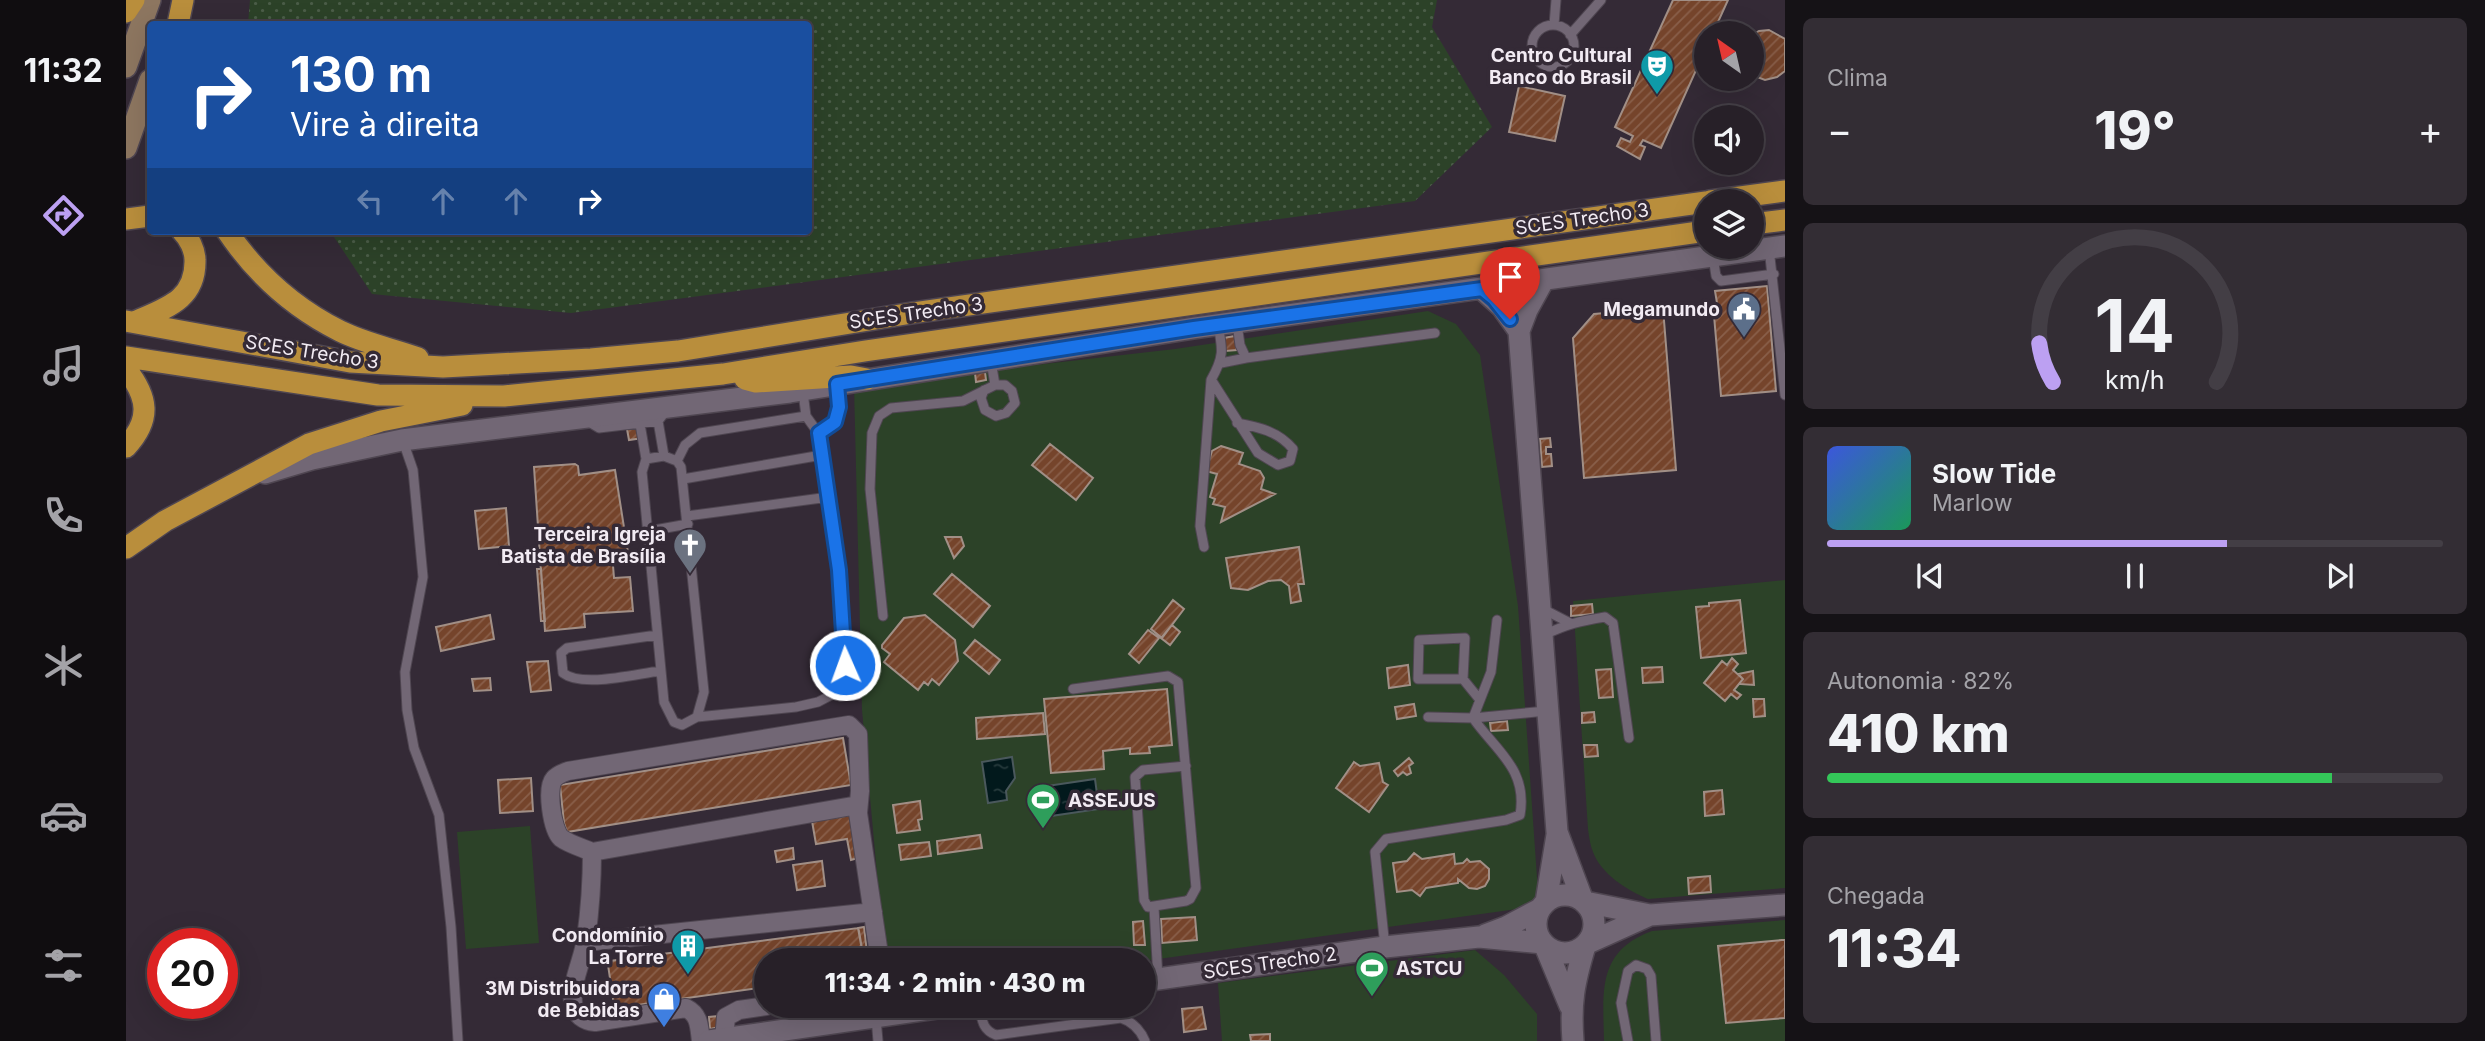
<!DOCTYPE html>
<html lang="pt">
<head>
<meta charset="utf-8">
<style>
	body { margin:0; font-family:Inter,sans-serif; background:#332d34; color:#f1f3f6; height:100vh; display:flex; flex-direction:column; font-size:26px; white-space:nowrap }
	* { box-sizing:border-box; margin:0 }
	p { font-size:23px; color:#a4a3a8 }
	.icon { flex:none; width:38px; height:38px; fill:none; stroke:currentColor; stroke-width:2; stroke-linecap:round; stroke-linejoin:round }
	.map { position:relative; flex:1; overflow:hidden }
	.drawer { display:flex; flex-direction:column; gap:18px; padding:18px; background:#151216; width:700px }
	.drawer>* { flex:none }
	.banner { position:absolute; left:21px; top:21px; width:665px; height:214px; border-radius:7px; box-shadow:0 7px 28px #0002,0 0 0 2px #433e45; background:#1a4fa0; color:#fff; overflow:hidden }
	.needle { width:46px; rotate:326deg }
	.tools { position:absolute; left:1568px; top:21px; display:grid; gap:14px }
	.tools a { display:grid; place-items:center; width:70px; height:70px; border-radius:50%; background:#272028; box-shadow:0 7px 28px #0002,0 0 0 2px #433e45; font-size:35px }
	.speed { position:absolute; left:21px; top:928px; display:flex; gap:14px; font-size:35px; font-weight:700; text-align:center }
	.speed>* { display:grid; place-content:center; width:91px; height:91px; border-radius:50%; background:#272028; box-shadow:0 7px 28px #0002,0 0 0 2px #433e45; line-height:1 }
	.speed .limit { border:10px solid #d22; background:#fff; color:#111 }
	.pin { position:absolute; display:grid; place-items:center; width:60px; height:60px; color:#fff; margin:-72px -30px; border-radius:50% 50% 50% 0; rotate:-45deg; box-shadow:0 0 7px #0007 }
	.pin .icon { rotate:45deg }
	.me { position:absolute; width:77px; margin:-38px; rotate:358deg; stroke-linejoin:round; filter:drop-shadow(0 0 5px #0008) }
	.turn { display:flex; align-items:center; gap:24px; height:147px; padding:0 28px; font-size:32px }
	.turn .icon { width:91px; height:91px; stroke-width:2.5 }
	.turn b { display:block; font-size:49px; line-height:60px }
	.lanes { display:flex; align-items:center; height:66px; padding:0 28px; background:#0003; justify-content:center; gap:35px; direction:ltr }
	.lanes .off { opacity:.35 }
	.big { font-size:52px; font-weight:800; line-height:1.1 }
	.drawer .widget { flex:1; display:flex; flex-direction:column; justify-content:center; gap:10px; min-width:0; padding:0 24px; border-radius:10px; background:#332d34 }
	.drawer .dial { align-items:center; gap:0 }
	.dial svg { height:182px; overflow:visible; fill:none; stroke:#433e45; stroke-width:7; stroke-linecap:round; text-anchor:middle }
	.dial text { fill:#f1f3f6; stroke:none }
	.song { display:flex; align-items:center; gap:21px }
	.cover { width:84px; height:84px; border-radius:10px; background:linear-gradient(135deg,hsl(230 70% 55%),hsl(150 70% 35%)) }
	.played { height:7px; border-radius:4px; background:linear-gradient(90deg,#bca0f2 65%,#433e45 65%) }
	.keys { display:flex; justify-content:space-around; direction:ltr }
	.heat { display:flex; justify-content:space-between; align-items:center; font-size:38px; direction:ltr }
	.charge { height:10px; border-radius:5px; background:linear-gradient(90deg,#34c759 82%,#433e45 0) }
	.trip { position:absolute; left:628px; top:948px; width:402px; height:70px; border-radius:35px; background:#272028; box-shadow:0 7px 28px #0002,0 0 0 2px #433e45; font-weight:800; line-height:70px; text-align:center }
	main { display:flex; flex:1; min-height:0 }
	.tab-bar { display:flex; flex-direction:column; width:126px; justify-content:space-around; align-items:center; background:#100d10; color:#a4a3a8 }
	.tab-bar .icon { width:49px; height:49px }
	.tab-bar .on { color:#bca0f2 }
	.tab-bar b { font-size:32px; color:#f1f3f6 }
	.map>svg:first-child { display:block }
	.grass { fill:url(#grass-dots) }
	.garden { fill:#2c4228 }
	.water { fill:url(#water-ripples); stroke:#4a585c; stroke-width:2 }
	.building { fill:url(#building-hatch); stroke:#a18f86; stroke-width:2 }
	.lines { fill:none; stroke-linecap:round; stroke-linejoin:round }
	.service-casing { stroke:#4f4651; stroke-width:11 }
	.minor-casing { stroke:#4f4651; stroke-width:20 }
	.tertiary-casing { stroke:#4f4651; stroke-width:24 }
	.secondary-casing { stroke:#4f4651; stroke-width:24 }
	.trunk-casing { stroke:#4f4651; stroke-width:24 }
	.service { stroke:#726775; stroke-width:9 }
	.minor { stroke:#726775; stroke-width:18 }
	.tertiary { stroke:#726775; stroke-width:21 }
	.secondary { stroke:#8d7660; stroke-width:21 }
	.trunk { stroke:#b98e3c; stroke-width:21 }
	.route-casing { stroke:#114b97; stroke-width:18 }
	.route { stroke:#1a73e8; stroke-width:12 }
	.labels { text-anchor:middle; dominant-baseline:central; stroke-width:7; stroke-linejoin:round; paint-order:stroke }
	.poi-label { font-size:19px; font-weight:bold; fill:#f2ebf3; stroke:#342a36; text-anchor:end }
	.street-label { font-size:19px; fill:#f2ebf3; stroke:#342a36 }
</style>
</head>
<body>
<main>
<nav class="tab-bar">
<b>11:32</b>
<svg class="icon on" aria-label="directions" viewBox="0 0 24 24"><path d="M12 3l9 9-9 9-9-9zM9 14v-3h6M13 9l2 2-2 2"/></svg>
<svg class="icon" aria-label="music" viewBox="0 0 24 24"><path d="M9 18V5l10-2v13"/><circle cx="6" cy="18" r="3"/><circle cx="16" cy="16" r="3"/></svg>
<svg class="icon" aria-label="phone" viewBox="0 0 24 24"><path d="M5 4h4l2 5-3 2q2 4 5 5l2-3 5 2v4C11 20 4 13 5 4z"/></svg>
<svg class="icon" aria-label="climate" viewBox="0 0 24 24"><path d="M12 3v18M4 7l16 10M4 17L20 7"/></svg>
<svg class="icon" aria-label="car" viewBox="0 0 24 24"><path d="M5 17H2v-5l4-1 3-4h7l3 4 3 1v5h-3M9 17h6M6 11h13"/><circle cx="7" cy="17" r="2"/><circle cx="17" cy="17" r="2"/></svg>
<svg class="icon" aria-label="filters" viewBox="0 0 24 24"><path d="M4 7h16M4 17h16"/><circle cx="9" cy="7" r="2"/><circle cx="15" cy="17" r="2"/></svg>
</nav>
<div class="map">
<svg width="1659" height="1041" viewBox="0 0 1659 1041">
	<defs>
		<pattern id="grass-dots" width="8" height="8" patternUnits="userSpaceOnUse" patternTransform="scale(1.75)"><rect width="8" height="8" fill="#2c4228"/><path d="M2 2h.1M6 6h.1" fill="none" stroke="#4b5d48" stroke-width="1.8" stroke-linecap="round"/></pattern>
		<pattern id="water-ripples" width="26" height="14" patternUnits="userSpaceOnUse" patternTransform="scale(1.75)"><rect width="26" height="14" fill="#02191c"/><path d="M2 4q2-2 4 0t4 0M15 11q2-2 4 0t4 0" fill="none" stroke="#273b3d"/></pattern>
		<pattern id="building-hatch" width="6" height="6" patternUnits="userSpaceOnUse" patternTransform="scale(1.75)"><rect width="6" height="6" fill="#75442b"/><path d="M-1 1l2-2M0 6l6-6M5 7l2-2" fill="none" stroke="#895f4a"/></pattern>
	</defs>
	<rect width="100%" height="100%" fill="#342a36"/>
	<path class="grass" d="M124,0H1311L1306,27L1366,127L1289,201L445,313L246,294L204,231H682V24H122Z"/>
	<path class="garden" d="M1302,311L1330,324L1354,355L1392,606L1413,906L1018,961H759L736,710L728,386L1049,349Z
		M1659,580V888L1522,899C1501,890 1475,874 1467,852C1464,845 1463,836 1462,829L1447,601Z
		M404,826L413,943L340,949L331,832Z
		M1659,920V1041H1478C1477,991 1471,951 1526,931Z
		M1349,950L1378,975L1411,1014V1041H1096L1092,983Z"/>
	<path class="water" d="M886,757L889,778L880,791L881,800L862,803L856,762Z
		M969,779L973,809L918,817L914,787Z"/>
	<path class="building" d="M1547,0H1602L1587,33H1580V48L1535,148L1517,140L1514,145L1519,147L1514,159L1491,146L1495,138L1504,142L1507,136L1489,127Z
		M1643,30L1659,39V71L1651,77L1639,80L1626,75V35L1633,31Z
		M1393,86L1439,96L1429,141L1383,132Z
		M1641,286L1650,391L1595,396L1587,304L1591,303L1589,291Z
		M1537,308L1550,470L1458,478L1447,338L1468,314Z
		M1109,336L1111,350L1099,351L1097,338Z
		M859,372L860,380L850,382L849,373Z
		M512,427L517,438L503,440L501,429Z
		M1424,438L1425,447H1420V454H1425L1426,466L1416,467L1414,439Z
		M924,444L967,478L950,500L906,465Z
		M1095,446L1117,453L1113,464L1134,471L1138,478L1135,489L1149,494L1095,522L1099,507L1087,504L1089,499L1084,497L1091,474L1080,471L1086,451Z
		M449,464L452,466L453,475L489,470L502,553H486L488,578L504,577L507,611L458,614L459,627L419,631L408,467Z
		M380,508L383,546L353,549L349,511Z
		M819,537H835L838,546L828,558Z
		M1173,547L1178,584H1172L1175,601L1165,603L1163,586L1155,580L1142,581L1122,590L1105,588L1100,558Z
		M411,569H415L419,621H415Z
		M826,574L864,606L847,627L808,594Z
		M1047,600L1058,609L1036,638L1025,629Z
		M1614,600L1620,653L1575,658L1570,607L1583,606V603Z
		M1466,604L1467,614L1445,616V606Z
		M364,615L368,639L315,651L310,627Z
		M799,615L829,640L832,661L813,685L806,679L802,685L798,682L792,690L758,662L764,654L756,648V645L778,618Z
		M1046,625L1054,632L1044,645L1035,638Z
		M1022,630L1033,638L1013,663L1003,654Z
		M849,640L874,660L863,674L838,653Z
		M1606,658L1612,664L1607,670L1617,679L1608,690L1615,695L1611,699L1605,694L1599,701L1578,683L1596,661L1601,665Z
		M422,661L425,690L405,692L401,662Z
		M1282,665L1284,685L1263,688L1261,668Z
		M1536,667L1537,682L1517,683L1516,668Z
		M1485,669L1487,697L1473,698L1470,670Z
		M1627,671L1628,685L1613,684L1617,679L1612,674Z
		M364,678L365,690L348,691L346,679Z
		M1041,689L1046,745L1023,747L1024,753L1004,754V748L977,751L978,769L925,773L918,699Z
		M1627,699H1638L1639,716L1628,717Z
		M1288,704L1290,716L1271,719L1269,707Z
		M1468,712L1469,722L1456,723V713Z
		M917,713L919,734L851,739L850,718Z
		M1381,721L1382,730L1365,731L1364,723Z
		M717,738L725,785L441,832L438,823L434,785Z
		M1458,745H1471L1472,756L1459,757Z
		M1283,758L1287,763L1283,766L1285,773L1281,775L1277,772L1272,776L1268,771Z
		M1228,762L1234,766L1253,763L1257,782L1262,785L1243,812L1210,788Z
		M405,778L407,811L374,813L372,780Z
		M1596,790L1598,814L1579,816L1578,792Z
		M794,801L796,819L792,820L794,830L771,833L767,805Z
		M726,815L732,858L725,860L721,839L690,844L686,821Z
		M854,835L856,848L812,854L811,841Z
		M803,842L805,856L775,860L773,845Z
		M667,848L668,859L651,862L649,851Z
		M1288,853L1296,859L1328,854L1329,864L1337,863L1341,859L1344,862L1354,861L1363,869V879L1359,886L1351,889L1343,888L1332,879V883L1300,888L1294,896L1286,890L1271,892L1267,863L1281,861Z
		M696,861L699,886L671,890L667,865Z
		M1584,876L1585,892L1563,894L1562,878Z
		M1069,917L1071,940L1036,943L1035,919Z
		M1017,921L1019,945H1008L1007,922Z
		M738,927L742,961H738L733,931L732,928Z
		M732,928L738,961H640V987L490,1008L488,1005L482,965L484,961Z
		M1656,940H1659V1018L1600,1023L1592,946Z
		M1076,1007L1080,1029L1058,1032L1056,1009Z
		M592,1016L594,1027L584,1029L583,1017Z
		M1144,1034V1041H1125L1124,1035Z"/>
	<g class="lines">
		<g class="service-casing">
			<path id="service" d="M1428,25L1430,0
				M1406 46a21 21 0 1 1 42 0a21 21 0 1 1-42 0Z
				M1444,35L1475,0
				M1643,248L1659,395
				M1587,257L1590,276L1595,281L1648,274
				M1111,324L1114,345L1120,358L1309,333
				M1095,363L1120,358
				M1086,381L1132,453L1152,465L1164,461L1167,449C1152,431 1132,427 1111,423
				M858,390L855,398L859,410L870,416L880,413L889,403L886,391L879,385H869
				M677,392L680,416L693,434
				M532,421L538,456
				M463,422L473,428L532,421L540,411
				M514,424L520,459
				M277,441L287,470L297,577L279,672L281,710L288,748L313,815L325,927L332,1041
				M538,456L551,461L555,467L578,692L571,717L556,725L548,722L538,702L516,472L520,459Z
				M551,461L559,445L574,433L680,416
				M557,479L696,455
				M561,516L703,497
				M523,531L562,524
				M1078,547L1074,526L1085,380C1098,357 1097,350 1092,325
				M1417,609L1444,623
				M757,616L744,489L746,433L753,416L765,408L837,401L869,385L865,361
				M531,635L441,648L435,653L437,673C456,688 509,674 534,671
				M1418,635C1441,624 1454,621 1479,617L1487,623L1503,738
				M1337,679H1292L1293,640L1339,638L1337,679L1354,700
				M947,689L1042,676L1052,682L1070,888L1064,899L1060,901L1022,907L1018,900L1009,777L1017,770L1060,766
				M571,717L670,707L692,702L711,692L717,683L719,665L718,613L693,434L709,422L713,407L711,386
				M1302,717L1347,718L1420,711
				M1028,907L1032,979
				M1259,947L1249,852L1260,839L1380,820L1394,815C1402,769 1370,751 1347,718L1365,672L1371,620
				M853,1006C856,1019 856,1030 870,1035L995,1018C1007,1022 1014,1029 1019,1041
				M750,1018L752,1041
				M1502,1041L1495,1003L1502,971L1510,965L1521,969L1525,976L1530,1041"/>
		</g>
		<g class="minor-casing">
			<path id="minor" d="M732,805L466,852C457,848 443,844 435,838C426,829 420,788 428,779C431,775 437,773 442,771L723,725L732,734L734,791L732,813L754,961
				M466,852C466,881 464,910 460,939C457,960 445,981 447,1003C449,1015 458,1021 469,1022L560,1008C574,1015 573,1027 575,1041
				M460,942L747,912
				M598,1039L600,1017L613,1010L640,1006"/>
		</g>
		<g class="tertiary-casing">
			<path id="tertiary" d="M1417,281L1401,310L1393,331L1431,832L1457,901
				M1356,289L1376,307L1393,331
				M139,473L186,459L276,440L664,392L1068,328L1659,246
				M1410 924a29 29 0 1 1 58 0a29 29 0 1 1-58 0Z
				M1420,902L1431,835
				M1459,902L1524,915L1659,905
				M1359,935L1380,927L1414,909
				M1462,943L1524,915
				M1419,946L1444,1006
				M1018,981L1259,947L1353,937L1417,943
				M583,1041L824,1006
				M1447,1041C1444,1002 1448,983 1459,946"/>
		</g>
		<g class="secondary-casing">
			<path id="secondary" d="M0,67L24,0
				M0,148L24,80"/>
		</g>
		<g class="trunk-casing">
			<path id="trunk" d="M0,12L8,0
				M52,24L57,0
				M1584,201L1659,191
				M0,219L24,216
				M1626,224L1659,220
				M101,231C130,274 168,308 214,331C238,343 267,349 292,358
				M0,321L224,362L317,367L465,359L552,351L786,313L1580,202
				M8,322C40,308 70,300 69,260C69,250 63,238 56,231
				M0,357L252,395L378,396L597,374L739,351L1580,231
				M0,369C22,397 26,419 0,447
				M619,379L630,382L725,376L741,379
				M0,548L39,521L183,444L255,421L336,405"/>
		</g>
		<use href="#service" class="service"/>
		<use href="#minor" class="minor"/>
		<use href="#tertiary" class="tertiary"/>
		<use href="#secondary" class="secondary"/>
		<use href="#trunk" class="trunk"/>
	</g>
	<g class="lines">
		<g class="route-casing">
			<path id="route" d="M719,665L713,570L693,433L709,422L713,407L711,384L1068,328L1356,289L1368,299L1384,319"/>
		</g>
		<use href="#route" class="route"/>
	</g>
	<defs>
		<g id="theatre-pin" transform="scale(1.75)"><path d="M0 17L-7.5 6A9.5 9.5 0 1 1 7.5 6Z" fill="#0f9aa8" stroke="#342a36"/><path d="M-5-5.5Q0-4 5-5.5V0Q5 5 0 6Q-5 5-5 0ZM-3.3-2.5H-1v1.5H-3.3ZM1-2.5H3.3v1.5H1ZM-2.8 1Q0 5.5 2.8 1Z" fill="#fff"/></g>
		<g id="civic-pin" transform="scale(1.75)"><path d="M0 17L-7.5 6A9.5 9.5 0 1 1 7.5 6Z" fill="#5c6f8a" stroke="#342a36"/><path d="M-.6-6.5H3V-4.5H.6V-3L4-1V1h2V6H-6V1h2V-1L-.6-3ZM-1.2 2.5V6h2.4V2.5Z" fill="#fff"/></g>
		<g id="church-pin" transform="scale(1.75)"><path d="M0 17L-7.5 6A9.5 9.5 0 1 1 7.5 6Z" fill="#6b7280" stroke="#342a36"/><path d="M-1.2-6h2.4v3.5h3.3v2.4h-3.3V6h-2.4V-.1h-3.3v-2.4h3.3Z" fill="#fff"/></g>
		<g id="stadium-pin" transform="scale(1.75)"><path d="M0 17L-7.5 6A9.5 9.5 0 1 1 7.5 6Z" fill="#2e9e5b" stroke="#342a36"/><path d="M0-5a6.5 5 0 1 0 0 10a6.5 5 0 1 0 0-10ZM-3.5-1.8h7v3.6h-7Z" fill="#fff"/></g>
		<g id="building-pin" transform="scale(1.75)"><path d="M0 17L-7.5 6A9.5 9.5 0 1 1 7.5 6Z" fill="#0f9aa8" stroke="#342a36"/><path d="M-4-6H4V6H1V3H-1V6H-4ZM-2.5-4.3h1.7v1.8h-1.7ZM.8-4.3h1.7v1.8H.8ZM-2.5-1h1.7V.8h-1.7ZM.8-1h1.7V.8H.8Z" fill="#fff"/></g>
		<g id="shop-pin" transform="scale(1.75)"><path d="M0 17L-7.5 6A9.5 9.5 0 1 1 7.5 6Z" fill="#3f7fe0" stroke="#342a36"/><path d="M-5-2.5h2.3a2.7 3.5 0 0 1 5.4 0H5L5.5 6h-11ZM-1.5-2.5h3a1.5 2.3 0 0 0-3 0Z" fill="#fff"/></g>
	</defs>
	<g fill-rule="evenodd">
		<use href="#theatre-pin" x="1531" y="66"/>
		<use href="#civic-pin" x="1618" y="309"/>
		<use href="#church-pin" x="564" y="545"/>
		<use href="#stadium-pin" x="917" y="800"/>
		<use href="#building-pin" x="562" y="946"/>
		<use href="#stadium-pin" x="1246" y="968"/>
		<use href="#shop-pin" x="538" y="999"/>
	</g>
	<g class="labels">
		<g class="poi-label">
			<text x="1506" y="55">Centro Cultural<tspan x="1506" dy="22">Banco do Brasil</tspan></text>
			<text x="1594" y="309">Megamundo</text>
			<text x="540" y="534">Terceira Igreja<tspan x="540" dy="22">Batista de Brasília</tspan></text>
			<text x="942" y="800" text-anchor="start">ASSEJUS</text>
			<text x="538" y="935">Condomínio<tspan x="538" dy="22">La Torre</tspan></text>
			<text x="1270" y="968" text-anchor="start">ASTCU</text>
			<text x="514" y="988">3M Distribuidora<tspan x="514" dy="22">de Bebidas</tspan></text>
		</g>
		<g class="street-label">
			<text transform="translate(1456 219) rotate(-8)">SCES Trecho 3</text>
			<text transform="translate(790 313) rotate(-8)">SCES Trecho 3</text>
			<text transform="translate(186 352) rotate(9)">SCES Trecho 3</text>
			<text transform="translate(1144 963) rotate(-8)">SCES Trecho 2</text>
		</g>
	</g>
</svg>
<div class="tools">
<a><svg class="needle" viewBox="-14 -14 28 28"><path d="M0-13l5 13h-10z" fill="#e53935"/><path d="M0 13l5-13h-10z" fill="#a4a3a8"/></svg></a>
<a><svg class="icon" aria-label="sound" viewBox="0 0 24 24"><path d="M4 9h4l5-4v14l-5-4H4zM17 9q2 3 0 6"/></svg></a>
<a><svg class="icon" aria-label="layers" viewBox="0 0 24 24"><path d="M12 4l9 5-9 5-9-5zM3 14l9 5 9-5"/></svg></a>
</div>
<div class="speed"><div class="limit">20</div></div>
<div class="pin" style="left:1384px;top:319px;background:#d93025"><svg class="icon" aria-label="arrive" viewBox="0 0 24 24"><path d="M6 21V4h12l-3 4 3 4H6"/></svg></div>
<svg class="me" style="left:719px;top:665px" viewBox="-20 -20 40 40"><circle r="17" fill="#1a73e8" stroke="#fff" stroke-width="3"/><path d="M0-11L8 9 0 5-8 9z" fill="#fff"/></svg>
<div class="trip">11:34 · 2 min · 430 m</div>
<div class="banner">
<div class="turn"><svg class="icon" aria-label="right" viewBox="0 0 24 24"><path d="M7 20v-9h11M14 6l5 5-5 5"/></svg><div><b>130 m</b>Vire à direita</div></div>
<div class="lanes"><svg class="icon off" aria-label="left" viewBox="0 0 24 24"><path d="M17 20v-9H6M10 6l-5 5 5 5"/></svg><svg class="icon off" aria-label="ahead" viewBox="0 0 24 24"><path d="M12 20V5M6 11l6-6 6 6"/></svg><svg class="icon off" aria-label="ahead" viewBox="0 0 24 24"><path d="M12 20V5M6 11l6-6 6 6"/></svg><svg class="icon" aria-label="right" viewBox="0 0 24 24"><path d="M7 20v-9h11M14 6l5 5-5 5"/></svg></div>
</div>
</div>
<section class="drawer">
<div class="widget"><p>Clima</p>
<div class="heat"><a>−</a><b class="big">19°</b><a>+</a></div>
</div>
<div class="widget dial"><svg viewBox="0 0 100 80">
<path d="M14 69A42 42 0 1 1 86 69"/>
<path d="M14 69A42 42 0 0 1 8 52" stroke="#bca0f2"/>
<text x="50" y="56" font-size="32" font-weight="700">14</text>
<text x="50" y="72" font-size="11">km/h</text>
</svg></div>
<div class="widget">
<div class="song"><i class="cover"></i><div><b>Slow Tide</b><p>Marlow</p></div></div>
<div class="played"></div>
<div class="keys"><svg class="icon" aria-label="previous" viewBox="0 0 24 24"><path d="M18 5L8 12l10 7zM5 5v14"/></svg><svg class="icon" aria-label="pause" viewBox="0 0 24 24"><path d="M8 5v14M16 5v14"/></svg><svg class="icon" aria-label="next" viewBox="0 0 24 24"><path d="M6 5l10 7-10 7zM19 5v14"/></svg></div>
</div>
<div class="widget"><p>Autonomia · 82%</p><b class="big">410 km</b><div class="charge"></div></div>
<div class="widget"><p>Chegada</p><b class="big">11:34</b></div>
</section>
</main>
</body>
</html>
